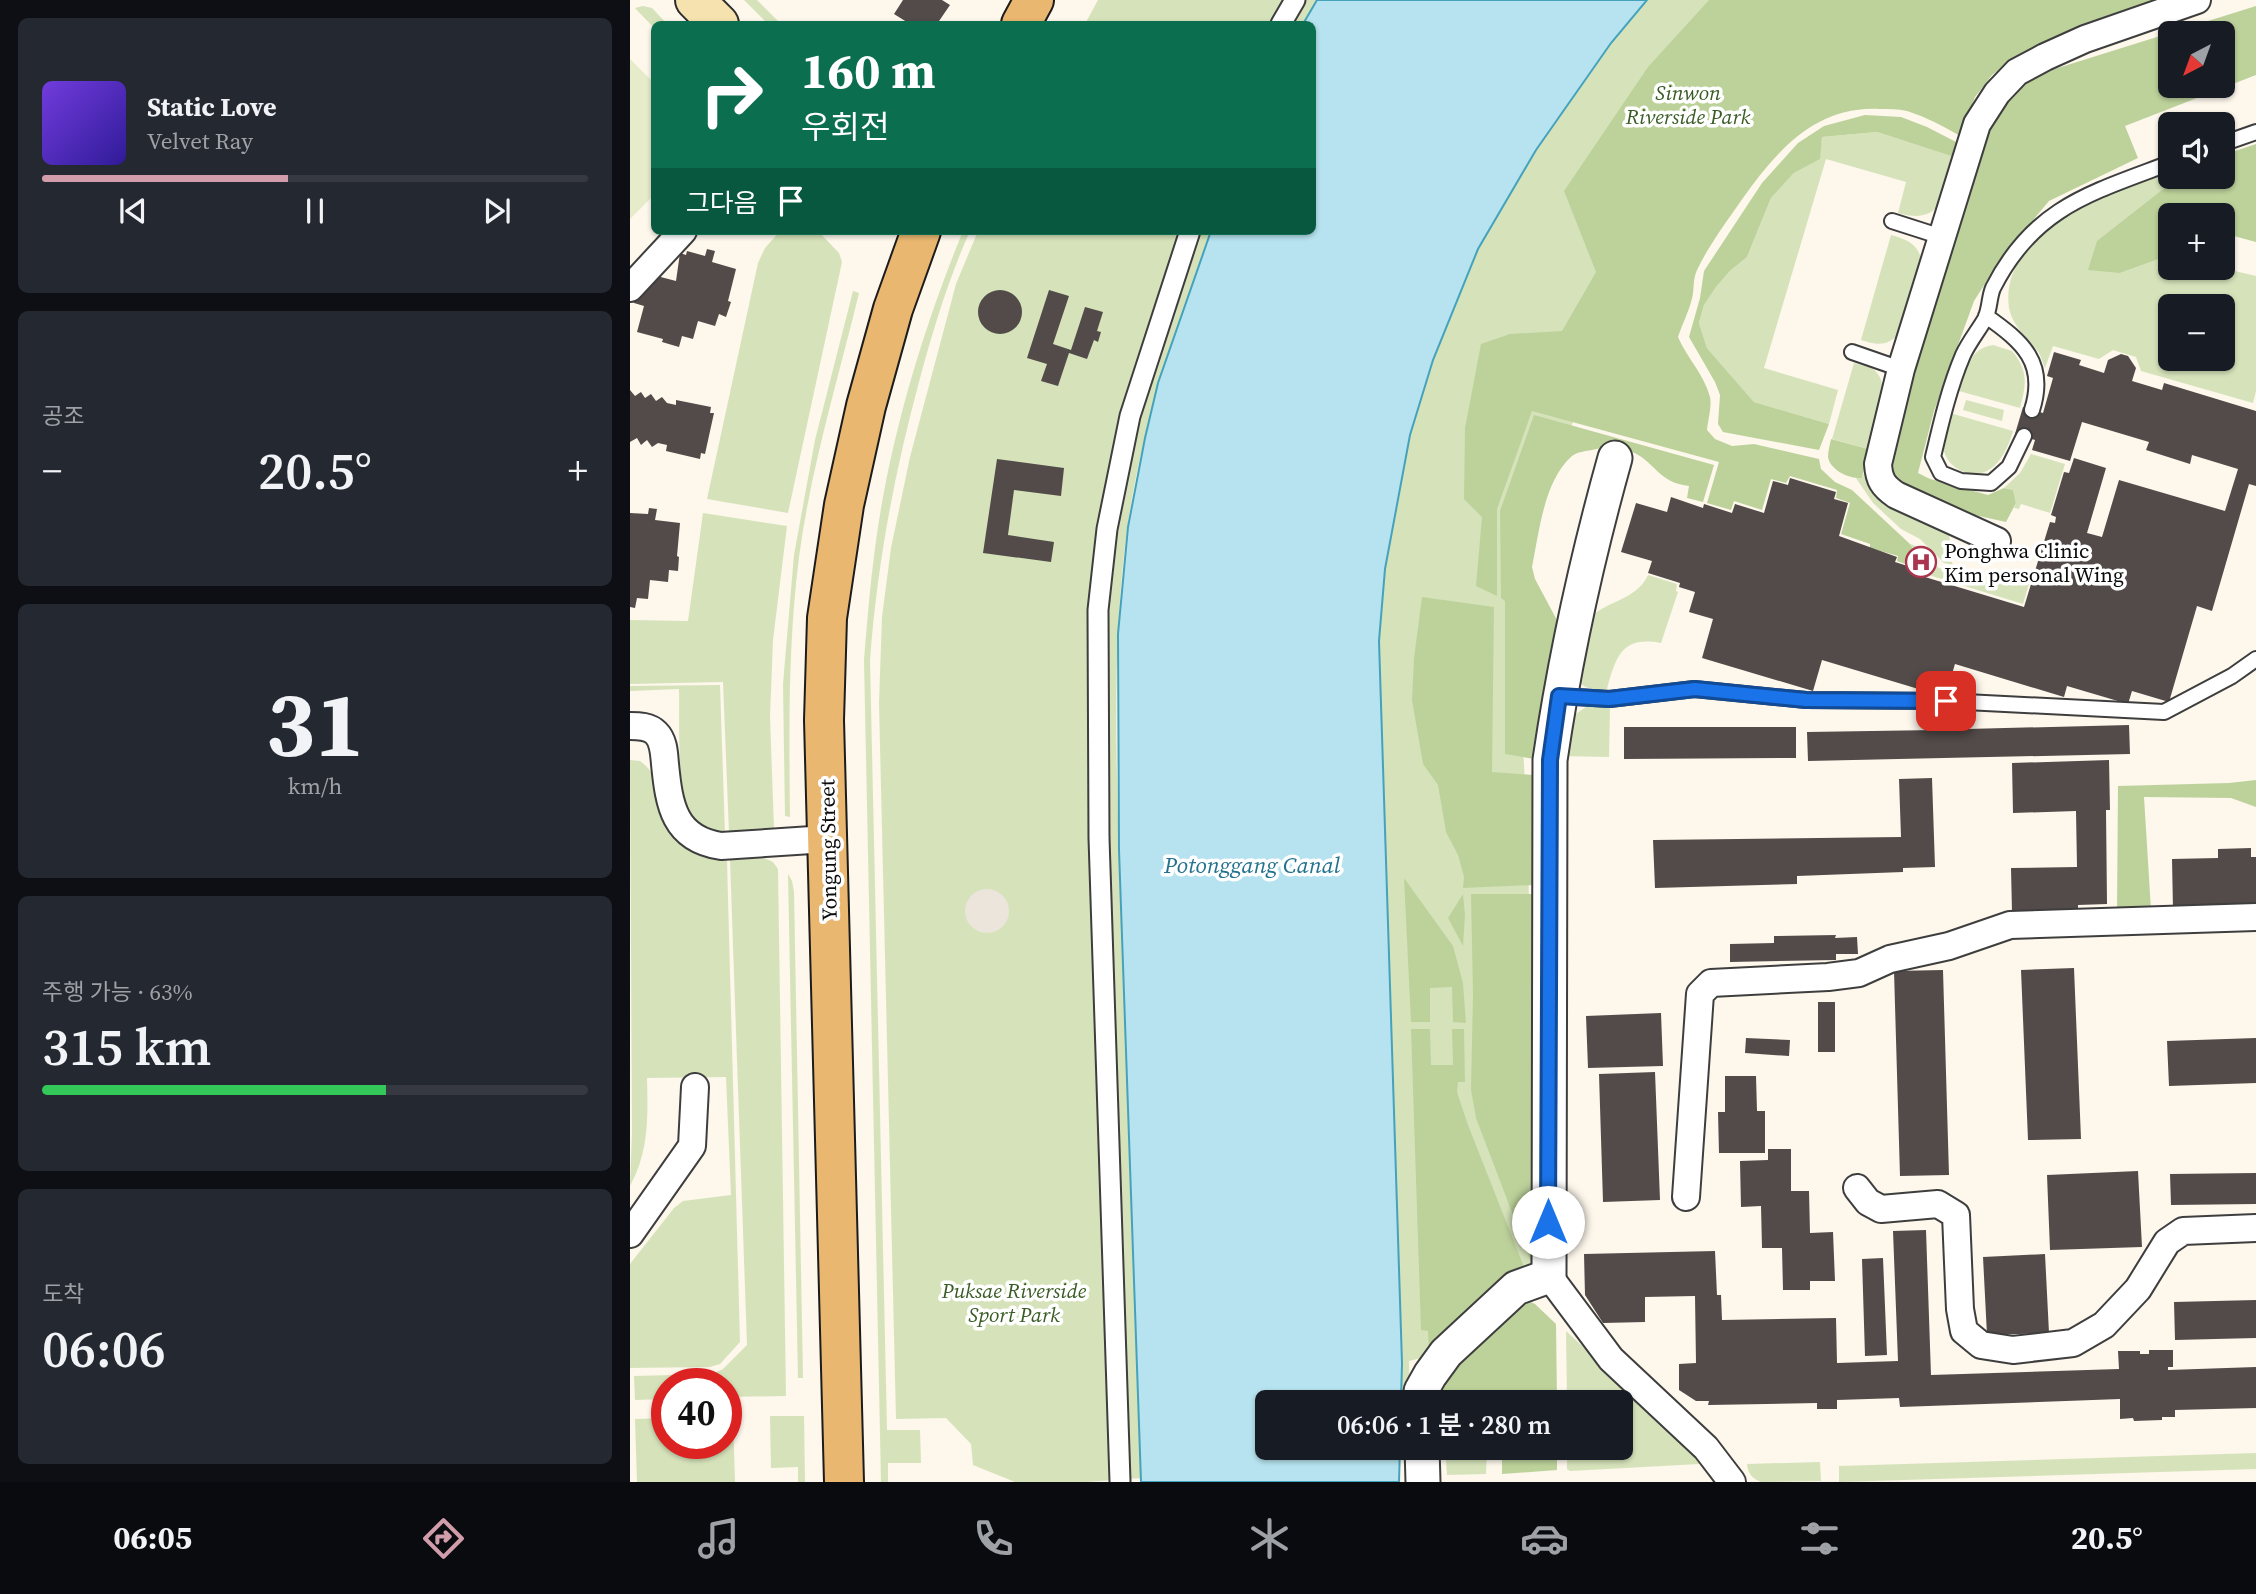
<!DOCTYPE html>
<html lang="ko">
<head>
<meta charset="utf-8">
<style>
	body { margin:0; font-family:"Source Serif 4","Noto Sans KR",serif; background:#242831; color:#f1f3f6; height:100vh; display:flex; flex-direction:column; font-size:26px; white-space:nowrap }
	* { box-sizing:border-box; margin:0 }
	p { font-size:23px; color:#9ea1a6 }
	.icon { flex:none; width:38px; height:38px; fill:none; stroke:currentColor; stroke-width:2; stroke-linecap:round; stroke-linejoin:round }
	.map { position:relative; flex:1; overflow:hidden }
	.side { display:flex; flex-direction:column; gap:18px; padding:18px; background:#0d0f14; width:630px }
	.side>* { flex:none }
	.top-card { position:absolute; left:21px; top:21px; width:665px; height:214px; border-radius:10px; box-shadow:0 2px 5px #0004; background:#0b6e4f; color:#fff; overflow:hidden }
	.needle { width:46px; rotate:221deg }
	.controls { position:absolute; left:1528px; top:21px; display:grid; gap:14px }
	.controls a { display:grid; place-items:center; width:77px; height:77px; border-radius:10px; background:#171b24; box-shadow:0 2px 5px #0004; font-size:35px }
	.speed { position:absolute; left:21px; top:1368px; display:flex; gap:14px; font-size:35px; font-weight:700; text-align:center }
	.speed>* { display:grid; place-content:center; width:91px; height:91px; border-radius:50%; background:#171b24; box-shadow:0 2px 5px #0004; line-height:1 }
	.speed .limit { border:10px solid #d22; background:#fff; color:#111 }
	.pin { position:absolute; display:grid; place-items:center; width:60px; height:60px; color:#fff; margin:-30px; border-radius:14px; box-shadow:0 4px 10px #0006 }
	.me { position:absolute; width:77px; margin:-38px; rotate:0deg; stroke-linejoin:round; filter:drop-shadow(0 0 5px #0008) }
	.turn { display:flex; align-items:center; gap:24px; height:147px; padding:0 35px; font-size:32px }
	.turn .icon { width:91px; height:91px; stroke-width:2.5 }
	.turn b { display:block; font-size:49px; line-height:60px }
	.then { display:flex; align-items:center; height:66px; padding:0 35px; background:#0003; gap:14px; font-size:26px }
	.big { font-size:52px; font-weight:600; line-height:1.1 }
	.side .tile { flex:1; display:flex; flex-direction:column; justify-content:center; gap:10px; min-width:0; padding:0 24px; border-radius:10px; background:#242831 }
	.side .dial { align-items:center; gap:0 }
	.dial b { font-size:91px; line-height:1 }
	.song { display:flex; align-items:center; gap:21px }
	.cover { width:84px; height:84px; border-radius:10px; background:linear-gradient(135deg,hsl(260 70% 55%),hsl(250 70% 35%)) }
	.played { height:7px; border-radius:4px; background:linear-gradient(90deg,#d29daa 45%,#363941 45%) }
	.keys { display:flex; justify-content:space-around; direction:ltr }
	.heat { display:flex; justify-content:space-between; align-items:center; font-size:38px; direction:ltr }
	.charge { height:10px; border-radius:5px; background:linear-gradient(90deg,#34c759 63%,#363941 0) }
	.trip { position:absolute; left:625px; top:1390px; width:378px; height:70px; border-radius:10px; background:#171b24; box-shadow:0 2px 5px #0004; font-weight:600; line-height:70px; text-align:center }
	.dock { display:flex; height:112px; justify-content:space-around; align-items:center; background:#090b0e; color:#9ea1a6 }
	.dock .icon { width:49px; height:49px }
	.dock .current { color:#d29daa }
	.dock b { font-size:32px; color:#f1f3f6 }
	main { display:flex; flex:1; min-height:0 }
	.map>svg:first-child { display:block }
	.green { fill:#d6e3ba; fill-rule:evenodd }
	.forest { fill:#bdd29b; fill-rule:evenodd }
	.pitch { fill:#e6ebca }
	.plaza { fill:#ebe5dc }
	.water { fill:#b6e3ef; stroke:#45a2bd; stroke-width:2 }
	.building { fill:#534b49 }
	.lines { fill:none; stroke-linecap:round; stroke-linejoin:round }
	.service-casing { stroke:#3e3e3e; stroke-width:18 }
	.pedestrian-casing { stroke:#3e3e3e; stroke-width:23 }
	.minor-casing { stroke:#3e3e3e; stroke-width:30 }
	.tertiary-casing { stroke:#3e3e3e; stroke-width:37 }
	.secondary-casing { stroke:#2d2d2d; stroke-width:42 }
	.primary-casing { stroke:#1c1c1c; stroke-width:42 }
	.service { stroke:#fff; stroke-width:14 }
	.pedestrian { stroke:#fff; stroke-width:19 }
	.minor { stroke:#fff; stroke-width:26 }
	.tertiary { stroke:#fff; stroke-width:33 }
	.secondary { stroke:#f6e2ae; stroke-width:38 }
	.primary { stroke:#e9b770; stroke-width:38 }
	.route-casing { stroke:#114b97; stroke-width:18 }
	.route { stroke:#1a73e8; stroke-width:12 }
	.labels { text-anchor:middle; dominant-baseline:central; stroke-width:7; stroke-linejoin:round; paint-order:stroke }
	.park-label { font-size:21px; font-style:italic; fill:#395b24; stroke:#fff }
	.poi-label { font-size:21px; fill:#0b0b0b; stroke:#fff; text-anchor:start }
	.street-label { font-size:21px; fill:#0b0b0b; stroke:#fff }
	.water-label { font-size:23px; font-style:italic; fill:#23728e; stroke:#fff }
</style>
</head>
<body>
<main>
<section class="side">
<div class="tile">
<div class="song"><i class="cover"></i><div><b>Static Love</b><p>Velvet Ray</p></div></div>
<div class="played"></div>
<div class="keys"><svg class="icon" aria-label="previous" viewBox="0 0 24 24"><path d="M18 5L8 12l10 7zM5 5v14"/></svg><svg class="icon" aria-label="pause" viewBox="0 0 24 24"><path d="M8 5v14M16 5v14"/></svg><svg class="icon" aria-label="next" viewBox="0 0 24 24"><path d="M6 5l10 7-10 7zM19 5v14"/></svg></div>
</div>
<div class="tile"><p>공조</p>
<div class="heat"><a>−</a><b class="big">20.5°</b><a>+</a></div>
</div>
<div class="tile dial"><b>31</b><p>km/h</p></div>
<div class="tile"><p>주행 가능 · 63%</p><b class="big">315 km</b><div class="charge"></div></div>
<div class="tile"><p>도착</p><b class="big">06:06</b></div>
</section>
<div class="map">
<svg width="1626" height="1482" viewBox="0 0 1626 1482">
	<rect width="100%" height="100%" fill="#fdf7ec"/>
	<path class="green" d="M114,0H127L151,24H138Z
		M468,0H687L673,24H455Z
		M1017,0H1524L1396,46L1302,117L1268,105H1223L1168,129L1070,241L946,416L882,552L895,783L912,1267L799,1356L779,1361L780,1402H771L772,1363L749,641L755,569L780,435L803,360L848,249L906,150L981,43Z
		M13,6L22,8L37,24H24V28L5,8Z
		M1247,132L1324,157C1314,193 1314,226 1268,213L1276,182L1196,159L1134,368L1208,390L1199,424L1124,402L1077,348L1069,323L1074,305L1086,287L1100,271L1117,257L1141,198L1164,173L1189,159L1192,137Z
		M1551,177L1532,190L1490,273L1540,255V268H1592L1626,276V391L1623,403L1511,371L1506,357L1483,350L1469,359L1423,346L1415,368C1413,363 1411,357 1409,353C1399,339 1382,326 1379,308C1369,240 1461,199 1513,181C1525,177 1539,178 1551,177ZM1540,306H1592V359H1540Z
		M150,231H188L209,253L212,262L158,513L77,499L128,263L135,248Z
		M333,231H340C318,280 303,330 289,382C264,474 247,566 240,660L257,1430H290L291,1463H258V1482H251L234,660C237,623 240,585 245,548C259,441 292,331 333,231Z
		M348,231H581C546,329 512,425 497,529C479,667 488,814 493,953C499,1128 505,1303 511,1478L457,1482H385L343,1465L341,1444L316,1418L266,1419L249,703L252,617L261,548L280,457L326,284Z
		M1261,235C1278,240 1289,244 1292,263L1272,330C1260,346 1249,346 1231,340Z
		M223,291L229,293C208,380 181,467 169,557C158,644 159,729 160,817L155,816L153,684L164,555L185,440Z
		M1363,345L1382,351C1399,371 1396,385 1390,408L1329,391C1336,371 1338,349 1363,345Z
		M1224,363C1229,365 1236,366 1241,368C1266,382 1244,428 1238,449L1202,439Z
		M1336,400L1374,410L1372,421L1333,410Z
		M1320,413L1383,431C1379,445 1371,464 1357,471C1338,480 1314,466 1313,445C1312,435 1318,423 1320,413Z
		M1401,454L1435,464L1420,513L1391,504L1389,509L1384,508L1386,503L1383,490L1374,488L1390,473Z
		M1236,467L1318,533C1323,544 1318,555 1323,565L1314,563L1290,539L1271,529L1243,503L1226,478H1232Z
		M73,513L157,526L143,640L140,717L144,829L99,833L93,682L0,684V620L58,621Z
		M1280,544L1286,546L1309,568L1365,585L1376,576L1399,584L1393,604L1289,572V569L1286,568L1290,558Z
		M1018,575L1047,584L1046,591L1048,592L1031,643C993,636 986,655 977,689C965,690 957,690 948,681C950,668 953,630 958,621C971,601 1006,602 1018,575Z
		M90,685L95,834C83,833 74,831 65,823C45,806 50,717 49,689L0,691V686Z
		M956,707H980L979,757L931,756L940,718Z
		M0,760L10,761C27,773 26,786 28,805C33,844 64,854 97,861L110,1342L90,1364L80,1367L0,1368V1264L44,1208L53,1201L101,1195L96,1077L17,1078C18,1116 19,1152 0,1186L2,1132Z
		M134,858L143,862L148,869L156,1396L96,1397V1384H37V1399L5,1400L4,1376L82,1374L93,1369L117,1345L100,860Z
		M158,874L162,881L164,892L173,1378H168Z
		M936,1331L1061,1446L1067,1454L1069,1464L940,1471L937,1469V1447H990V1402H937Z
		M103,1416L105,1482H7L5,1419L37,1418V1444H96V1417Z
		M140,1416H174L175,1482H168V1467L141,1468Z
		M815,1447H857L856,1474L817,1475Z
		M1626,1453V1469L1209,1482V1466Z
		M1190,1462L1191,1481L1131,1482C1122,1478 1118,1474 1117,1464Z"/>
	<path class="forest" d="M1079,0H1537L1395,51L1362,75L1345,97L1330,136C1313,126 1296,117 1277,111C1268,109 1259,109 1250,109C1187,105 1147,150 1113,198C1097,221 1079,245 1067,270C1062,281 1065,291 1061,302C1058,313 1052,325 1048,337C1057,358 1074,374 1080,397C1082,406 1078,420 1077,430L1085,439L1102,446L1124,444L1189,459L1191,469L1205,482L1222,490L1280,544L1290,559L1286,568L1267,561L1268,556L1240,548V544L1211,534L1220,503L1206,498L1207,490L1160,476L1156,483L1141,479L1132,510L1104,501L1101,510L1077,503L1089,462L902,411L867,509V596L846,586L852,517L834,499L835,428L851,344L880,334L932,331L966,272L934,191L1018,67Z
		M1626,6V75L1495,126L1508,158L1419,201L1372,257L1344,301L1304,411L1288,473L1300,479L1358,495L1374,488L1383,490L1386,503L1376,522L1331,512L1264,482L1259,466L1262,440L1359,126L1384,89L1415,72ZM1540,33H1592V86H1540Z
		M1235,115L1271,117L1297,127L1328,143L1324,157L1247,132L1192,137L1190,159L1164,173L1141,198L1117,257L1100,271L1086,287L1074,305L1069,323L1077,348L1124,402L1199,424L1189,450L1093,432L1088,424L1090,395L1085,382L1059,337L1070,298L1074,271L1132,183L1168,143L1194,126Z
		M1626,144V242L1593,233L1592,215H1540V255L1490,273L1458,270L1467,241L1532,190L1551,177H1592L1593,155Z
		M904,415L1084,465L1073,502L1057,498L1059,486C1026,482 1026,461 1000,451C988,447 974,447 962,450C956,451 947,452 942,456C914,480 909,533 902,567L905,579L929,624L910,760L875,754V601L871,598L870,511Z
		M1201,439L1238,449L1232,478C1219,479 1200,470 1198,457C1198,451 1200,444 1201,439Z
		M792,597L864,607L862,772L903,775L904,885L833,888L834,877L828,855L816,832L808,785L793,764L782,700L784,658Z
		M1626,780V807L1601,798L1514,797L1521,910L1487,912L1488,786L1599,783Z
		M774,878L823,946L833,983L836,1023L823,1022L822,987L800,988V1022H781Z
		M833,894L835,915L833,946L818,918Z
		M841,894H905L908,1264L902,1265L846,1118L841,1090L843,994Z
		M781,1029H800L801,1065H823L822,1029H834L835,1082H828L827,1092L838,1125L894,1267C858,1280 822,1324 799,1354L798,1331L791,1330Z
		M898,1301L905,1304L926,1324L927,1402H807C812,1365 863,1328 890,1303Z
		M872,1447H927V1470L872,1474Z"/>
	<path class="pitch" d="M0,59L24,83V195L0,219Z"/>
	<path class="plaza" d="M335 911a22 22 0 1 1 44 0a22 22 0 1 1-44 0Z"/>
	<path class="water" d="M687,0H1017L981,43L906,150L848,249L803,360L780,435L755,569L749,641L772,1363L771,1402H637V1447H770L769,1482H511L489,850L488,634L498,527L515,438L528,383L581,231H682V24H673Z"/>
	<path class="building" d="M273,0H312L320,5L307,24H280L264,14Z
		M77,249L85,251L82,262L106,269L98,301L101,302L96,317L89,314L85,326L68,321L63,339L52,336L49,347L32,342L33,339L7,332L14,306L4,303L6,296L11,297L16,280L23,275L46,281L50,253L56,255L57,251L75,256Z
		M348 312a22 22 0 1 1 44 0a22 22 0 1 1-44 0Z
		M419,290L439,296L423,344L441,350L455,307L473,312L467,331L471,332L468,342L464,340L457,359L439,353L428,386L411,381L417,364L397,358Z
		M1424,352L1451,360L1449,365L1474,373L1478,360L1491,354L1498,356L1506,368L1502,381L1532,390L1534,383L1626,411V486L1619,484L1582,611L1567,606L1539,702L1502,691L1498,704L1437,686L1434,697L1325,664L1315,697L1192,660L1183,691L1072,658L1083,619L1059,612L1065,592L1049,587L1050,583L1018,573L1022,561L991,552L1006,503L1037,512L1041,497L1073,508L1074,504L1102,513L1105,504L1134,513L1143,481L1158,485L1160,478L1206,492L1204,499L1218,503L1209,536L1267,557L1265,562L1287,569L1285,574L1394,607L1420,522L1425,523L1426,517L1421,515L1434,472L1439,473L1444,458L1476,468L1457,533L1472,537L1489,480L1595,511L1608,469L1562,455L1560,464L1516,450L1519,442L1452,422L1440,461L1402,450L1405,440L1385,434L1393,407L1413,413L1423,378L1417,376Z
		M0,390L5,396L11,392L15,398L21,394L26,401L32,397L37,403L46,405V400L81,407L80,413H84L75,454L71,453L70,459L36,451L37,445L28,443L22,447L17,440L11,445L7,438L0,442Z
		M367,459L434,468L431,496L384,490L378,535L424,542L421,562L353,553Z
		M19,508L27,509L25,520L50,523L47,556L49,557L48,571L39,570L38,582L20,580L18,599L7,598L5,608L0,607V513L18,514Z
		M1305,720H1337V729L1499,725L1500,754L1178,761L1177,732L1306,730Z
		M994,727H1166V758L994,759Z
		M1479,760L1480,810H1476L1477,904L1448,905V911L1382,912L1381,868L1447,867L1446,811L1383,813L1382,763Z
		M1302,778L1305,867L1273,868V872L1167,876V884L1025,888L1023,840L1271,837L1269,779Z
		M1621,848V857H1626V908L1543,910L1542,859L1588,858V849Z
		M1206,935L1205,938L1227,937L1228,954H1206V960L1100,962V944L1144,943V936Z
		M1444,968L1451,1139L1398,1140L1391,970Z
		M1313,970L1319,1175L1270,1176L1264,971Z
		M1188,1002H1205V1052H1188Z
		M1031,1013L1033,1066L958,1068L956,1016Z
		M1116,1038L1160,1040L1159,1056L1115,1053Z
		M1626,1038V1083L1539,1086L1537,1041Z
		M1025,1072L1030,1200L973,1202L969,1074Z
		M1095,1076H1126L1127,1111H1135V1153H1089L1088,1112H1095Z
		M1138,1149H1161V1191H1179L1180,1233L1203,1232L1205,1281H1180V1290H1153L1152,1248H1132L1131,1206L1111,1207L1110,1161L1138,1160Z
		M1508,1171L1512,1247L1420,1250L1417,1175Z
		M1626,1173V1204L1541,1205L1540,1174Z
		M1296,1230L1301,1375L1489,1369L1488,1351H1510V1354H1519V1350H1543V1367H1538V1370L1626,1367V1408L1545,1410V1417H1532V1420L1504,1421L1503,1418L1490,1419V1399L1270,1407L1269,1398L1207,1400V1409H1187V1403L1078,1405L1079,1401H1066L1049,1390V1364L1066,1363L1065,1296L1015,1297V1322L973,1323L955,1295L954,1254L1085,1251L1087,1295H1091L1092,1320L1206,1318L1207,1363L1268,1361L1263,1231Z
		M1415,1254L1419,1333L1357,1335L1353,1257Z
		M1253,1258L1257,1355L1235,1356L1232,1259Z
		M1626,1300V1338L1545,1340L1544,1302Z"/>
	<g class="lines">
		<g class="service-casing">
			<path id="service" d="M1592,144L1626,132
				M1262,221L1312,237
				M1356,316C1393,342 1417,363 1402,410
				M1222,352L1271,369
				M1394,436L1379,467L1361,483L1331,481L1311,473L1303,457C1311,423 1319,388 1333,355C1339,342 1348,331 1355,319C1360,309 1359,297 1363,288C1404,207 1461,193 1540,163
				M930,696L980,699L1064,689L1176,700L1316,701L1534,712L1602,676L1626,659"/>
		</g>
		<g class="pedestrian-casing">
			<path id="pedestrian" d="M651,24L665,0
				M490,1481L469,838L468,610L477,529L500,416L560,231"/>
		</g>
		<g class="minor-casing">
			<path id="minor" d="M0,288L53,231
				M1367,541L1266,495C1253,486 1249,480 1248,464L1271,369L1347,124L1367,93L1387,72L1415,57L1455,39L1567,0
				M0,726C9,726 19,726 26,733C34,741 34,753 35,764C39,805 44,839 91,846L197,839
				M1227,1188L1238,1202L1251,1209L1308,1204L1326,1215L1330,1309L1334,1331L1351,1345L1383,1350L1443,1343L1474,1325L1508,1289L1537,1242L1553,1231L1626,1228
				M1056,1197L1070,994L1081,983L1198,977L1229,973L1260,959L1319,946L1380,925L1626,917
				M0,1234L62,1146L65,1087
				M919,1276L981,1359L1076,1448L1102,1482"/>
		</g>
		<g class="tertiary-casing">
			<path id="tertiary" d="M791,1402V1391L800,1375L816,1353L886,1288L919,1276L920,760C935,658 957,558 985,458
				M792,1447L793,1482"/>
		</g>
		<g class="secondary-casing">
			<path id="secondary" d="M65,0L89,24"/>
		</g>
		<g class="primary-casing">
			<path id="primary" d="M391,24L404,0
				M214,1482L194,720L197,618L214,505L236,406L263,309L291,231"/>
		</g>
		<use href="#service" class="service"/>
		<use href="#pedestrian" class="pedestrian"/>
		<use href="#minor" class="minor"/>
		<use href="#tertiary" class="tertiary"/>
		<use href="#secondary" class="secondary"/>
		<use href="#primary" class="primary"/>
	</g>
	<g class="lines">
		<g class="route-casing">
			<path id="route" d="M918,1222L920,760L929,696L979,699L1065,689L1176,700L1316,701"/>
		</g>
		<use href="#route" class="route"/>
	</g>
	<defs>
		<g id="hospital-ring" transform="scale(1.575)"><circle r="9.5" fill="#fff" stroke="#ab344e" stroke-width="1.5"/><path d="M-5-5h3v3.5h4V-5h3V5h-3V1.5h-4V5h-3Z" fill="#ab344e"/></g>
	</defs>
	<g fill-rule="evenodd">
		<use href="#hospital-ring" x="1291" y="562"/>
	</g>
	<g class="labels">
		<g class="park-label">
			<text x="1058" y="92">Sinwon<tspan x="1058" dy="24">Riverside Park</tspan></text>
			<text x="384" y="1290">Puksae Riverside<tspan x="384" dy="24">Sport Park</tspan></text>
		</g>
		<g class="poi-label">
			<text x="1314" y="550">Ponghwa Clinic<tspan x="1314" dy="24">Kim personal Wing</tspan></text>
		</g>
		<g class="street-label">
			<text transform="translate(198 850) rotate(-91)">Yongung Street</text>
		</g>
		<g class="water-label">
			<text x="622" y="865">Potonggang Canal</text>
		</g>
	</g>
</svg>
<div class="controls">
<a><svg class="needle" viewBox="-14 -14 28 28"><path d="M0-13l5 13h-10z" fill="#e53935"/><path d="M0 13l5-13h-10z" fill="#9ea1a6"/></svg></a>
<a><svg class="icon" aria-label="sound" viewBox="0 0 24 24"><path d="M4 9h4l5-4v14l-5-4H4zM17 9q2 3 0 6"/></svg></a>
<a>+</a>
<a>−</a>
</div>
<div class="speed"><div class="limit">40</div></div>
<div class="pin" style="left:1316px;top:701px;background:#d93025"><svg class="icon" aria-label="arrive" viewBox="0 0 24 24"><path d="M6 21V4h12l-3 4 3 4H6"/></svg></div>
<svg class="me" style="left:918px;top:1222px" viewBox="-20 -20 40 40"><circle r="19" fill="#fff"/><path d="M0-13L10 11 0 6-10 11z" fill="#1a73e8"/></svg>
<div class="trip">06:06 · 1 분 · 280 m</div>
<div class="top-card">
<div class="turn"><svg class="icon" aria-label="right" viewBox="0 0 24 24"><path d="M7 20v-9h11M14 6l5 5-5 5"/></svg><div><b>160 m</b>우회전</div></div>
<div class="then">그다음<svg class="icon" aria-label="arrive" viewBox="0 0 24 24"><path d="M6 21V4h12l-3 4 3 4H6"/></svg></div>
</div>
</div>
</main>
<nav class="dock">
<b>06:05</b>
<svg class="icon current" aria-label="directions" viewBox="0 0 24 24"><path d="M12 3l9 9-9 9-9-9zM9 14v-3h6M13 9l2 2-2 2"/></svg>
<svg class="icon" aria-label="music" viewBox="0 0 24 24"><path d="M9 18V5l10-2v13"/><circle cx="6" cy="18" r="3"/><circle cx="16" cy="16" r="3"/></svg>
<svg class="icon" aria-label="phone" viewBox="0 0 24 24"><path d="M5 4h4l2 5-3 2q2 4 5 5l2-3 5 2v4C11 20 4 13 5 4z"/></svg>
<svg class="icon" aria-label="climate" viewBox="0 0 24 24"><path d="M12 3v18M4 7l16 10M4 17L20 7"/></svg>
<svg class="icon" aria-label="car" viewBox="0 0 24 24"><path d="M5 17H2v-5l4-1 3-4h7l3 4 3 1v5h-3M9 17h6M6 11h13"/><circle cx="7" cy="17" r="2"/><circle cx="17" cy="17" r="2"/></svg>
<svg class="icon" aria-label="filters" viewBox="0 0 24 24"><path d="M4 7h16M4 17h16"/><circle cx="9" cy="7" r="2"/><circle cx="15" cy="17" r="2"/></svg>
<b>20.5°</b>
</nav>
</body>
</html>
